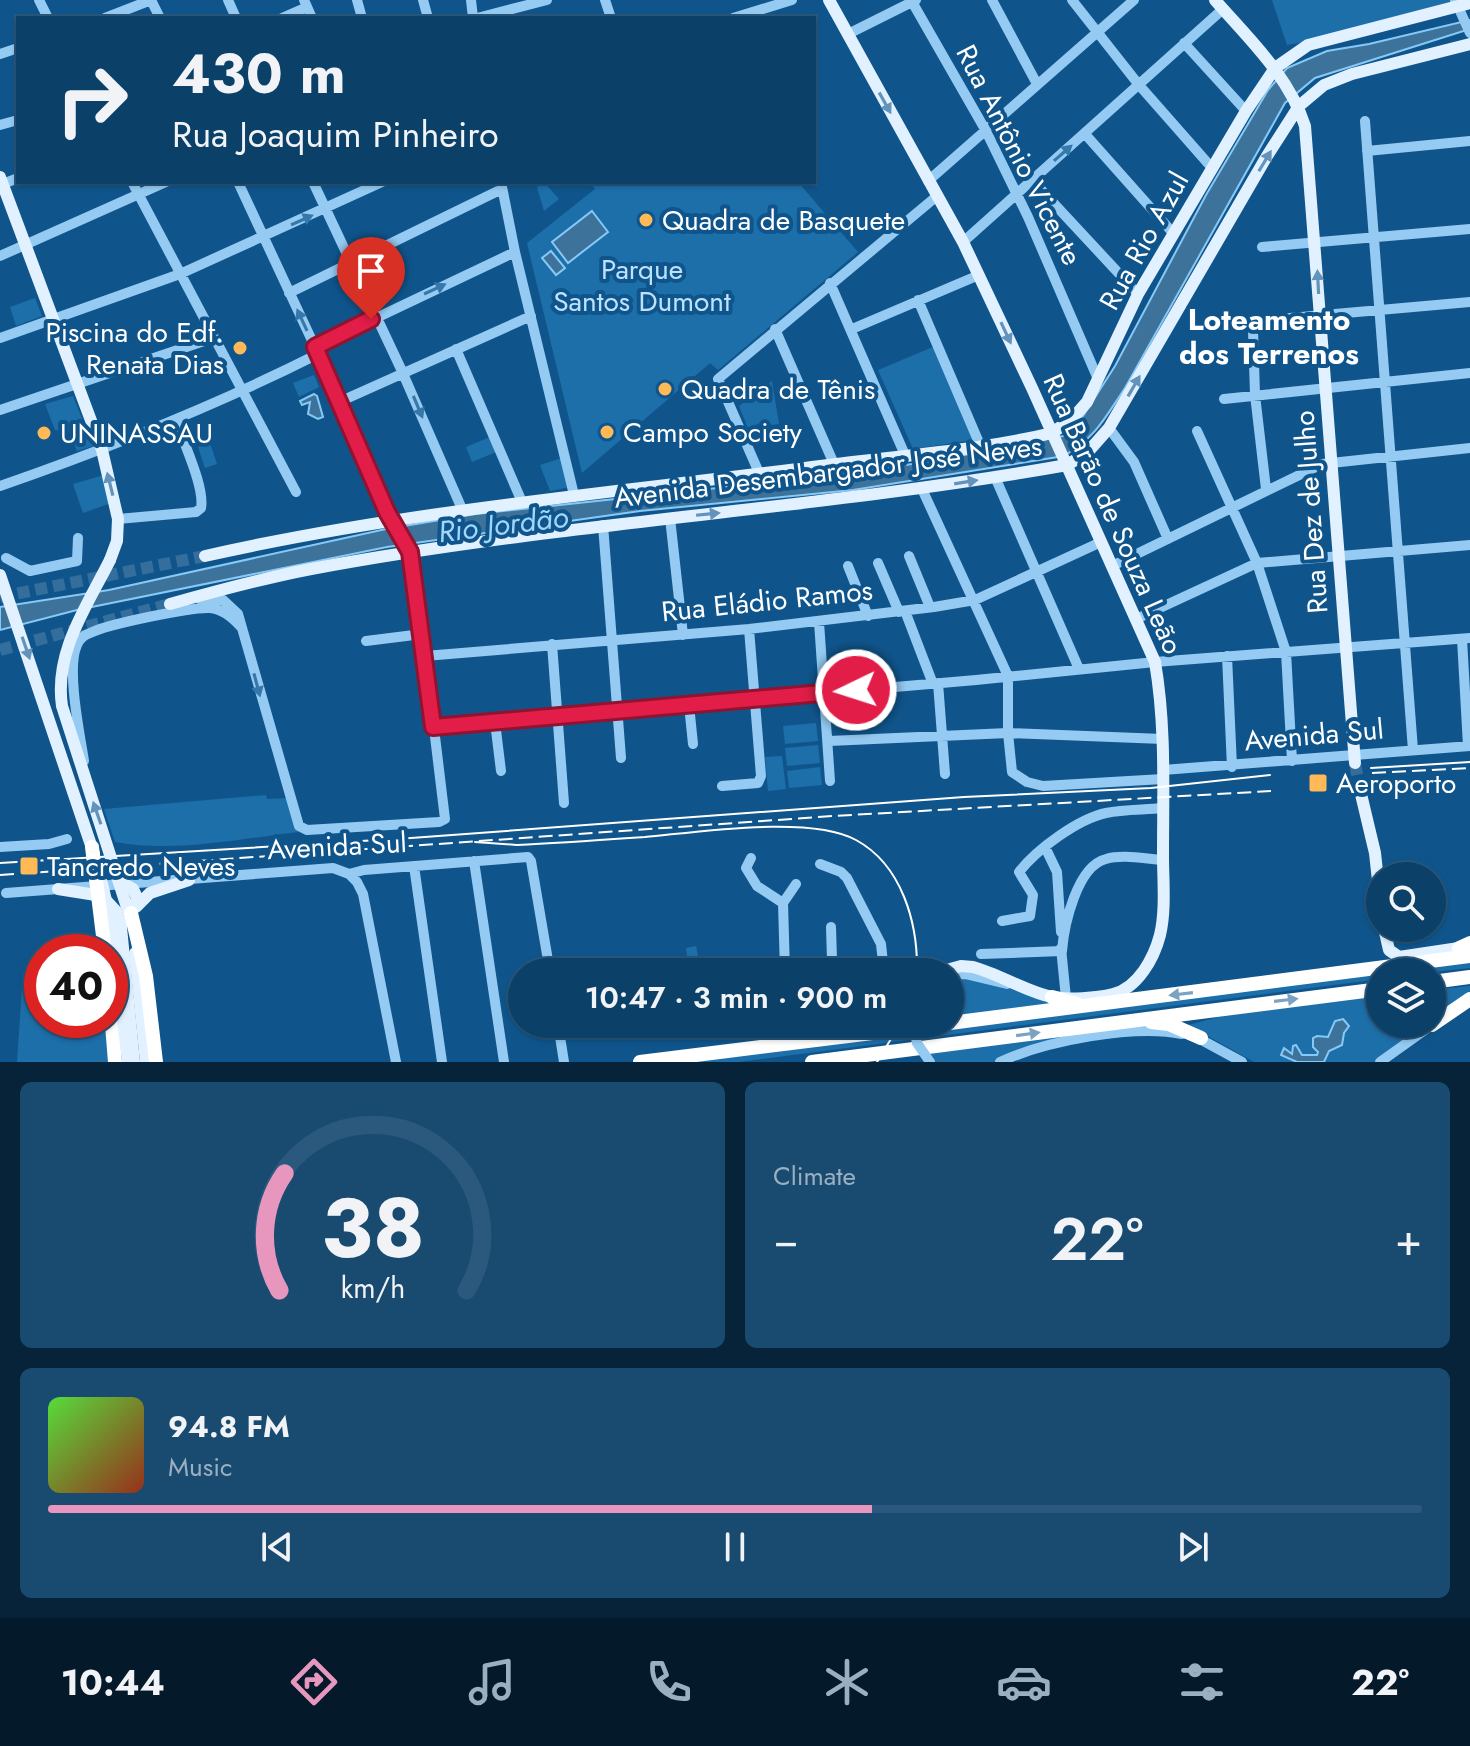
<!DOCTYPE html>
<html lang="en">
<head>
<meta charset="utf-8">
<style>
	body { margin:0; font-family:Jost,sans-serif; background:#194b71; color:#f1f3f6; height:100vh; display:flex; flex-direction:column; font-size:30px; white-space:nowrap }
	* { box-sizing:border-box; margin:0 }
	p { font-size:26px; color:#9aafc0 }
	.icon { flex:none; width:44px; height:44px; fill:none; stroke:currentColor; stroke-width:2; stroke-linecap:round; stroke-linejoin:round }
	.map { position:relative; height:1062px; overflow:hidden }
	.panel { display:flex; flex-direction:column; gap:20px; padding:20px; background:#06233a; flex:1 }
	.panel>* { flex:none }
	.guide { position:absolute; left:16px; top:16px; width:800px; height:168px; border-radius:0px; box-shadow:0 2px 6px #0004,0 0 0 2px #2b597d; background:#0b4069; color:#f1f3f6; overflow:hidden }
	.buttons { position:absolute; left:1366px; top:862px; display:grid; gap:16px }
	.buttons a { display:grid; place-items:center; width:80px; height:80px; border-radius:50%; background:#0b4069; box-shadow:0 2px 6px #0004,0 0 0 2px #2b597d; font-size:40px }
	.speed { position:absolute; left:24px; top:934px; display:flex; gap:16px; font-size:40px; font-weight:700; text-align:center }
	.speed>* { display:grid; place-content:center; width:104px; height:104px; border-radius:50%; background:#0b4069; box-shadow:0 2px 6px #0004,0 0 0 2px #2b597d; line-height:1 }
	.speed .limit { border:12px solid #d22; background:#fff; color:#111 }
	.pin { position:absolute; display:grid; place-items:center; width:68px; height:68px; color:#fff; margin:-82px -34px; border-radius:50% 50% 50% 0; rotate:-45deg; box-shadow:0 0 8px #0007 }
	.pin .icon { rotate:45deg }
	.me { position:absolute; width:88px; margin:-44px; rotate:266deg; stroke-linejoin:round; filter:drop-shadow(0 0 6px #0008) }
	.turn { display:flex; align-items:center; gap:28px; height:168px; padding:0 24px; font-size:36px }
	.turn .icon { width:104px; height:104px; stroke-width:2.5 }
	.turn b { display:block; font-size:56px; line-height:68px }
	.big { font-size:60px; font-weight:600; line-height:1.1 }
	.panel .card { flex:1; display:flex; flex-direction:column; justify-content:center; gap:12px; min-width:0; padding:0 28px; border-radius:12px; background:#194b71 }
	.panel .dial { align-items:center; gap:0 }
	.dial svg { height:208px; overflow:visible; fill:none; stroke:#2b597d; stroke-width:7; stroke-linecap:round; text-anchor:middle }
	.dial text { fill:#f1f3f6; stroke:none }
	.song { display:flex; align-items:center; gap:24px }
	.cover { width:96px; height:96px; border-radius:12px; background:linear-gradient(135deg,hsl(110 70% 55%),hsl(10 70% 35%)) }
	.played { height:8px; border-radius:4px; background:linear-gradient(90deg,#e797bd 60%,#2b597d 60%) }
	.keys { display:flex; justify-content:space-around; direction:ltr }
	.heat { display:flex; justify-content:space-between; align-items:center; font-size:44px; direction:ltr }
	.panel .tiles { flex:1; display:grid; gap:20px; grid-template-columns:1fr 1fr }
	.card:last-child { grid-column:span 2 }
	.trip { position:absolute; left:508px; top:958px; width:456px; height:80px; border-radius:40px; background:#0b4069; box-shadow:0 2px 6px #0004,0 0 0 2px #2b597d; font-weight:600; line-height:80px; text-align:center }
	.dock { display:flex; height:128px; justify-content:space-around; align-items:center; background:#041a2a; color:#9aafc0 }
	.dock .icon { width:56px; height:56px }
	.dock .current { color:#e797bd }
	.dock b { font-size:36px; color:#f1f3f6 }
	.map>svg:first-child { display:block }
	.green { fill:#1d6faa }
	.water { fill:#3d729b; stroke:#86c9f7; stroke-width:2 }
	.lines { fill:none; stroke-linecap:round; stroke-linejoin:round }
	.major-tunnel { stroke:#336e9d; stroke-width:12; stroke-dasharray:12 6; stroke-linecap:butt }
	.minor { stroke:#95cbf3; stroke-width:10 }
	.major { stroke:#e1f1ff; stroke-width:12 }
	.highway { stroke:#fff; stroke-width:14 }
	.tram { stroke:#fff; stroke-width:2 }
	.rail { stroke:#fff; stroke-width:2; stroke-dasharray:14 6; stroke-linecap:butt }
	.minor-bridge { stroke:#95cbf3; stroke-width:10 }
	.major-bridge { stroke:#e1f1ff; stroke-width:12 }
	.highway-bridge { stroke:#fff; stroke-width:14 }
	.oneway { fill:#6393ba }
	.oneway2 { fill:#3778ab }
	.oneway3 { fill:#7ba2c0 }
	.route-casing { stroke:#92132f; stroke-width:20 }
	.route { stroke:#e11d48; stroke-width:14 }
	.poi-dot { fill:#ffb957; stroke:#0f558c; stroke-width:3 }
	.labels { text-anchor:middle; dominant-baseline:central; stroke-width:8; stroke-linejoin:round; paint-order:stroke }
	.street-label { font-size:28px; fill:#fff; stroke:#0f558c }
	.poi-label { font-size:28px; fill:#fff; stroke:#0f558c; text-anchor:start }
	.park-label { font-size:28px; fill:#bde2fe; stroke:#0f558c }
	.neighbourhood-label { font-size:30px; font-weight:bold; fill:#fff; stroke:#0f558c }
	.water-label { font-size:30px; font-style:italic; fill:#a1d5fa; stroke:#0f558c }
</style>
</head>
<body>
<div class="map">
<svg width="1470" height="1062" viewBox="0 0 1470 1062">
	<rect width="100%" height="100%" fill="#0f558c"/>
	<path class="green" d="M1272,0H1450L1453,5L1368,32L1287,45Z
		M544,182L559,199L544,211L537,187Z
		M590,182H798L858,252L718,370L710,363L582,473L527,243L595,189Z
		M35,298L42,316L16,326L10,307Z
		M933,347L973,440L913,449L878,370Z
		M314,375L319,387L299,397L293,383Z
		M772,381L779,424L772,425L767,420L748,428L739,406Z
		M73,396L93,446L77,451L69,431L55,430L45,404Z
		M490,437L496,452L472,462L466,447Z
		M210,443L217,464L205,468L198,447Z
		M562,458L570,487L550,491L540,465Z
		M104,475L114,502L83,513L73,484Z
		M816,723L818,741L785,744L783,726Z
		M818,745L820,763L787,766L785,748Z
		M782,756L786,789L768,791L765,757Z
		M820,767L822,785L789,788L787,771Z
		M266,795L267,799L288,798L298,832C239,839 174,853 115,842L104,809Z
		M696,946L701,972H689L686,948Z
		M1470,959V968L1432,972H1380V979L738,1062H687Z
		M42,972V1020H106L109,1062H17L23,973Z
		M965,976L1080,1006L950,1022V977Z
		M1470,986V997L1432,1021V990Z
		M1380,995V1024H1428L1374,1062H1254L1188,1025L1223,1016Z
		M1161,1023L996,1062H932L927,1056L944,1046Z"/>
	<path class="water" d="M1470,20V29L1315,78L1285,103L1125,388C1104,419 1097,436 1064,456L853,490L640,511L387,547L77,610L0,630V607L109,590L386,529L476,514L765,483L928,462L1063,436L1076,427L1115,366L1206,195L1268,90L1287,68L1327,51L1369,44Z
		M592,211L608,232L568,263L552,242Z
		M551,251L565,268L556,275L542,258Z
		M314,394L317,396L323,417L318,419L308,414L310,402L302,405L300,401Z
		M1343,1019L1349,1026L1344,1033L1342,1045L1329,1051L1324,1062H1297L1281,1055L1284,1048L1292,1054L1293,1046L1296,1045L1302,1055H1317L1318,1052L1313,1047V1038L1317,1036L1328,1037L1335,1021Z"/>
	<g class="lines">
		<path class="major-tunnel" d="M0,597L205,556
			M0,650L170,604
			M1355,763L1360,790"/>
		<path class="minor" d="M39,0L48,18
			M151,0L160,18
			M228,0L236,18
			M304,0L312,18
			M357,0L362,18
			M423,0L428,18
			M471,0L473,18
			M605,0L611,18
			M911,0L986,131L1028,217L1098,379
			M992,0L1037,84
			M1072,0L1139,85L1212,168
			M1455,0L1470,33
			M105,18L151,0
			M282,18L307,7
			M477,18L547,0
			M733,18L792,0
			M848,34L916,0
			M1184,43L1246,111
			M0,54L18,48
			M1365,121L1413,750
			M0,125L18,120
			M1085,134L1173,233
			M1367,151L1470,141
			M1032,180L1138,294
			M928,181L1134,0
			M132,182L296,492
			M313,182L401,369L462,509
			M501,182L515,252L574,495
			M0,185L18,178
			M963,242L1223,9
			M1262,247L1470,229
			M0,256L166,182
			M830,283L905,455
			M289,293L502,189
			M918,300L980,445
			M775,329L834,464
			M852,329L979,275
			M0,338L180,274L382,182
			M315,347L515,252
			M456,349L522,502
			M1224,399L1470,373
			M339,402L531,316
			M0,410L213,338
			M1109,428L1134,462L1168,539
			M1197,431L1257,563L1286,652L1292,761
			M760,475L718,379L937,196
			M995,477L1079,669
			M0,486C109,448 215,406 318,354
			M922,489L1008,676V733L1012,772L1027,782L1043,786L1163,779
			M1266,489L1255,395L1253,330L1257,321L1470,302
			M670,518L683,635
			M118,519L196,512L201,508C205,487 183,442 176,420
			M603,525L621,758
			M909,556L930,607
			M6,558L30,571L77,561L78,538
			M878,563L899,612
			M848,566L868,616
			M1112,566L1322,464L1470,448
			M201,600H223L238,614L299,826L307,830L439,822L445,819L417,588L410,552L387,512L315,347L238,182
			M905,611L933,684
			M1136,619L1257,563L1470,545
			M819,622L830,781
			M1462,639L1468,746
			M366,641L422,634
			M552,644L564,803
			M425,656L749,629L934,607L975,600L1101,542
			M1227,656L1232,767
			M938,683L945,774
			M689,705L693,744
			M495,722L501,771
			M433,727L976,680L1155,662L1470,638
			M829,741L1008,733L1163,739
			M84,761C80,735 66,668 77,645C79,640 84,635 90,633C108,624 191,607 210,608C223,609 233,618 241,627
			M1163,770L1470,746
			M722,786L758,783L761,776L749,629
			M0,847L49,844L67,839
			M1045,847L1057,872L1061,932
			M751,858L746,868L757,886L783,903
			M474,861L504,1062
			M820,864L841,872L847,878L881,944L884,972
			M414,866L442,1062
			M349,874L357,882L363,894L396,1062
			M6,893L333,868L349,874L364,870L528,857L531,861L550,972
			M1002,921L1030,916L1033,895L1019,872C1037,849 1078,819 1106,813C1124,809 1144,810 1163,808
			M831,927L832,960L838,972
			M1061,948L1066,998
			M981,954L1062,951C1064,925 1077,866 1106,859C1123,854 1145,859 1163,860
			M785,972L783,903L796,884
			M950,975L965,974L1007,984
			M558,1024L564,1062
			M788,1024L792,1043
			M1198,1038L1242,1062
			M1000,1062C1045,1041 1134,1024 1182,1034
			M1380,1062L1432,1025"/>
		<path class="major" d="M829,0L963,242L1032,388L1155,662C1166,726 1163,791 1163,856C1163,881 1166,910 1160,935C1154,958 1138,988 1113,994C1096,998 1069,1000 1052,997C1027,992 999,974 973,967L961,966L939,972
			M1215,0C1249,39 1289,76 1305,126L1355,763
			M0,177L102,450L118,519L117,541L110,560
			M205,556C413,509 625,492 836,464C907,455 982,450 1052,433L1072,419L1087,402L1138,294L1246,111L1275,68L1308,45L1470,3
			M170,604C216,591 264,578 311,569C561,522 816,510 1067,465L1087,453L1109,428L1267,156L1299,106L1324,85L1352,74L1470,44
			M1360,790L1375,853L1380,899
			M124,884L133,889L137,898L129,920
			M58,889L102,896L116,911L121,927L134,1062
			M136,907L150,893L189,880
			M1384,928L1389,950L1399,957L1459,948
			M841,1033L864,1024"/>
		<path class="highway" d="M1459,948L1470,943
			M1432,982L1470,977
			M1052,997L1077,1004
			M110,1000L115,1062
			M1151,1022L1169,1024L1201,1038
			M950,1023L1470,956
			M1432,1025L1470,999
			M640,1062L945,1024
			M812,1062L1380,989"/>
		<path class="tram" d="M1371,768L1470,762
			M475,842L517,845C560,843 602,840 645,837C699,832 811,815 856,840C902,865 918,923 917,972
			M0,863L411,838L964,797L1151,788L1270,775
			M877,1062L900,1024"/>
		<path class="rail" d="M1372,773L1470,768
			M0,875L833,816L1271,791"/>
		<path class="minor-bridge" d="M913,1024L917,1043L930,1062"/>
		<path class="major-bridge" d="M110,560C87,606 54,652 62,706L132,923
			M0,575L94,854
			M102,883L112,927L128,1062
			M135,953L146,1062"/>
		<path class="highway-bridge" d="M92,847L105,952
			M131,913L146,976L156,1062"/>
	</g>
	<defs><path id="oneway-solid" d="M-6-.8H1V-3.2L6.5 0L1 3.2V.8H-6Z" transform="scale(2)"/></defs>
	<g class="oneway">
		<use href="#oneway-solid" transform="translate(885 103) rotate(61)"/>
		<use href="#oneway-solid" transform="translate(1265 161) rotate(-59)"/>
		<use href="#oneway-solid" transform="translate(1318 282) rotate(-93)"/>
		<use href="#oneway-solid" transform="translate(1006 333) rotate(65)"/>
		<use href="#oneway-solid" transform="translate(1134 386) rotate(-60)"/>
		<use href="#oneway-solid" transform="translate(966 482) rotate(-9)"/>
		<use href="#oneway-solid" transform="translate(110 484) rotate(-104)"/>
		<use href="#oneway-solid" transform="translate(708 514) rotate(-6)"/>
		<use href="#oneway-solid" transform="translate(26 648) rotate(71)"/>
		<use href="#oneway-solid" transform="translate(97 813) rotate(-109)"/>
	</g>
	<g class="oneway2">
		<use href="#oneway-solid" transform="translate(1063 153) rotate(-41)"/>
		<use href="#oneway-solid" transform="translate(302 220) rotate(-24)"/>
		<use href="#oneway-solid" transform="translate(435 289) rotate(-25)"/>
		<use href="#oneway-solid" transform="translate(302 320) rotate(-115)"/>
		<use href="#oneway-solid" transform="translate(418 407) rotate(67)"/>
		<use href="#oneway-solid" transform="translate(257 685) rotate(75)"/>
	</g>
	<g class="oneway3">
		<use href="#oneway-solid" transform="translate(1181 994) rotate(173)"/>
		<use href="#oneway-solid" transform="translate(1286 1000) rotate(-7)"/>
		<use href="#oneway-solid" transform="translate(1028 1034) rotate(-8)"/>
	</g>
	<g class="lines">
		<g class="route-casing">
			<path id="route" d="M371,319L315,347L387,512L410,552L433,727L856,690"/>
		</g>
		<use href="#route" class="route"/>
	</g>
	<g class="poi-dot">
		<circle cx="646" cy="220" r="8"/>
		<circle cx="240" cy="348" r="8"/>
		<circle cx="665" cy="389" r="8"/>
		<circle cx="607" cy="432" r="8"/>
		<circle cx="44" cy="433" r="8"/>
		<rect x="1308" y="773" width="20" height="20" rx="4"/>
		<rect x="19" y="856" width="20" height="20" rx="4"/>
	</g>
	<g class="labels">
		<g class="street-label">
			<text transform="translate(1019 155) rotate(63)">Rua Antônio Vicente</text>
			<text transform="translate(1144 241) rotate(-61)">Rua Rio Azul</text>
			<text transform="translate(828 472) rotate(-7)">Avenida Desembargador José Neves</text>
			<text transform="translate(1311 512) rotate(-94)">Rua Dez de Julho</text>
			<text transform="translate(1113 514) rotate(66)">Rua Barão de Souza Leão</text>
			<text transform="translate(767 601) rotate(-6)">Rua Eládio Ramos</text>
			<text transform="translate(1314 735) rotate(-5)">Avenida Sul</text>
			<text transform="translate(337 846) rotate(-3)">Avenida Sul</text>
		</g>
		<g class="poi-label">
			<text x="662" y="220">Quadra de Basquete</text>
			<text x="224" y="332" text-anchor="end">Piscina do Edf.<tspan x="224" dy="32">Renata Dias</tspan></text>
			<text x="681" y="389">Quadra de Tênis</text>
			<text x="623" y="432">Campo Society</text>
			<text x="60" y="433">UNINASSAU</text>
			<text x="1336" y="783">Aeroporto</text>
			<text x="47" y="866">Tancredo Neves</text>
		</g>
		<g class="park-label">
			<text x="642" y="269">Parque<tspan x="642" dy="32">Santos Dumont</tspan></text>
		</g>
		<g class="neighbourhood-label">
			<text x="1269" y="319">Loteamento<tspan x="1269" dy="34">dos Terrenos</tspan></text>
		</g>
		<g class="water-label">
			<text transform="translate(503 524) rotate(-7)">Rio Jordão</text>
		</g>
	</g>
</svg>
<div class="buttons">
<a><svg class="icon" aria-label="search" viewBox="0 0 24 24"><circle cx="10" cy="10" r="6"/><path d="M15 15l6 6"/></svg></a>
<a><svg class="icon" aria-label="layers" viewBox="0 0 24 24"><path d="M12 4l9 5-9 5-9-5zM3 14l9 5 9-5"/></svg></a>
</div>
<div class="speed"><div class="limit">40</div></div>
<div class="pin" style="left:371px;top:319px;background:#d93025"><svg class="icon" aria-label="arrive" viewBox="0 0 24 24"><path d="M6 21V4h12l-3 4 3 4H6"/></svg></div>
<svg class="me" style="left:856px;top:690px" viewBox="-20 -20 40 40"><circle r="17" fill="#e11d48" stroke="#fff" stroke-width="3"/><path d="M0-11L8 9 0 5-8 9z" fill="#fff"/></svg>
<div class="trip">10:47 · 3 min · 900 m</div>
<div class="guide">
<div class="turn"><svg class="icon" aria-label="right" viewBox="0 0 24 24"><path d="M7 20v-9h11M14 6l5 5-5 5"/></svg><div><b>430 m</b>Rua Joaquim Pinheiro</div></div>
</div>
</div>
<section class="panel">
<div class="tiles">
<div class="card dial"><svg viewBox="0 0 100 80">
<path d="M14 69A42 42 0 1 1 86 69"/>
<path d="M14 69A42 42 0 0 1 16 24" stroke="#e797bd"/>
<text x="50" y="56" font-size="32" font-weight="700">38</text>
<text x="50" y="72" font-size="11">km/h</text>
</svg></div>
<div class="card"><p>Climate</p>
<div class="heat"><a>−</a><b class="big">22°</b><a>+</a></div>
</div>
<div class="card">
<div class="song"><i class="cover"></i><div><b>94.8 FM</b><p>Music</p></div></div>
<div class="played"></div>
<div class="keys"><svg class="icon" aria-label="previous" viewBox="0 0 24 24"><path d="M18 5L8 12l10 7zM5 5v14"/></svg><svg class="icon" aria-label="pause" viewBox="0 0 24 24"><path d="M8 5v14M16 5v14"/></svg><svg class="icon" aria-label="next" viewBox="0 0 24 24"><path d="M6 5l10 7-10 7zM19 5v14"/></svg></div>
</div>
</div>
</section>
<nav class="dock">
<b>10:44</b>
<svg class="icon current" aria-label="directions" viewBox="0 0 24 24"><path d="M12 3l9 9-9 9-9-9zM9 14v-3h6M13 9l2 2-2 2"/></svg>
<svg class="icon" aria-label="music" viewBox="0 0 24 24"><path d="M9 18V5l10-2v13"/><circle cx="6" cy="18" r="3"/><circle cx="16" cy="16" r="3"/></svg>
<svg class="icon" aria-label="phone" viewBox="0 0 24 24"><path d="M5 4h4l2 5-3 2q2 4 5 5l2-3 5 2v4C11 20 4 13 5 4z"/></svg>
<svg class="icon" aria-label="climate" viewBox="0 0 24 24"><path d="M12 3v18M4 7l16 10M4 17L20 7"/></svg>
<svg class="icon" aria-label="car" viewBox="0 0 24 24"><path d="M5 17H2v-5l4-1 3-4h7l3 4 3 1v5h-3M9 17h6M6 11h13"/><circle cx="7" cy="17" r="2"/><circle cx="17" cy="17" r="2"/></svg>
<svg class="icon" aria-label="filters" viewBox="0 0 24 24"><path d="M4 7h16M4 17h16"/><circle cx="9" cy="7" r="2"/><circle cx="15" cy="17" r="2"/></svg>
<b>22°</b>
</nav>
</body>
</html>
